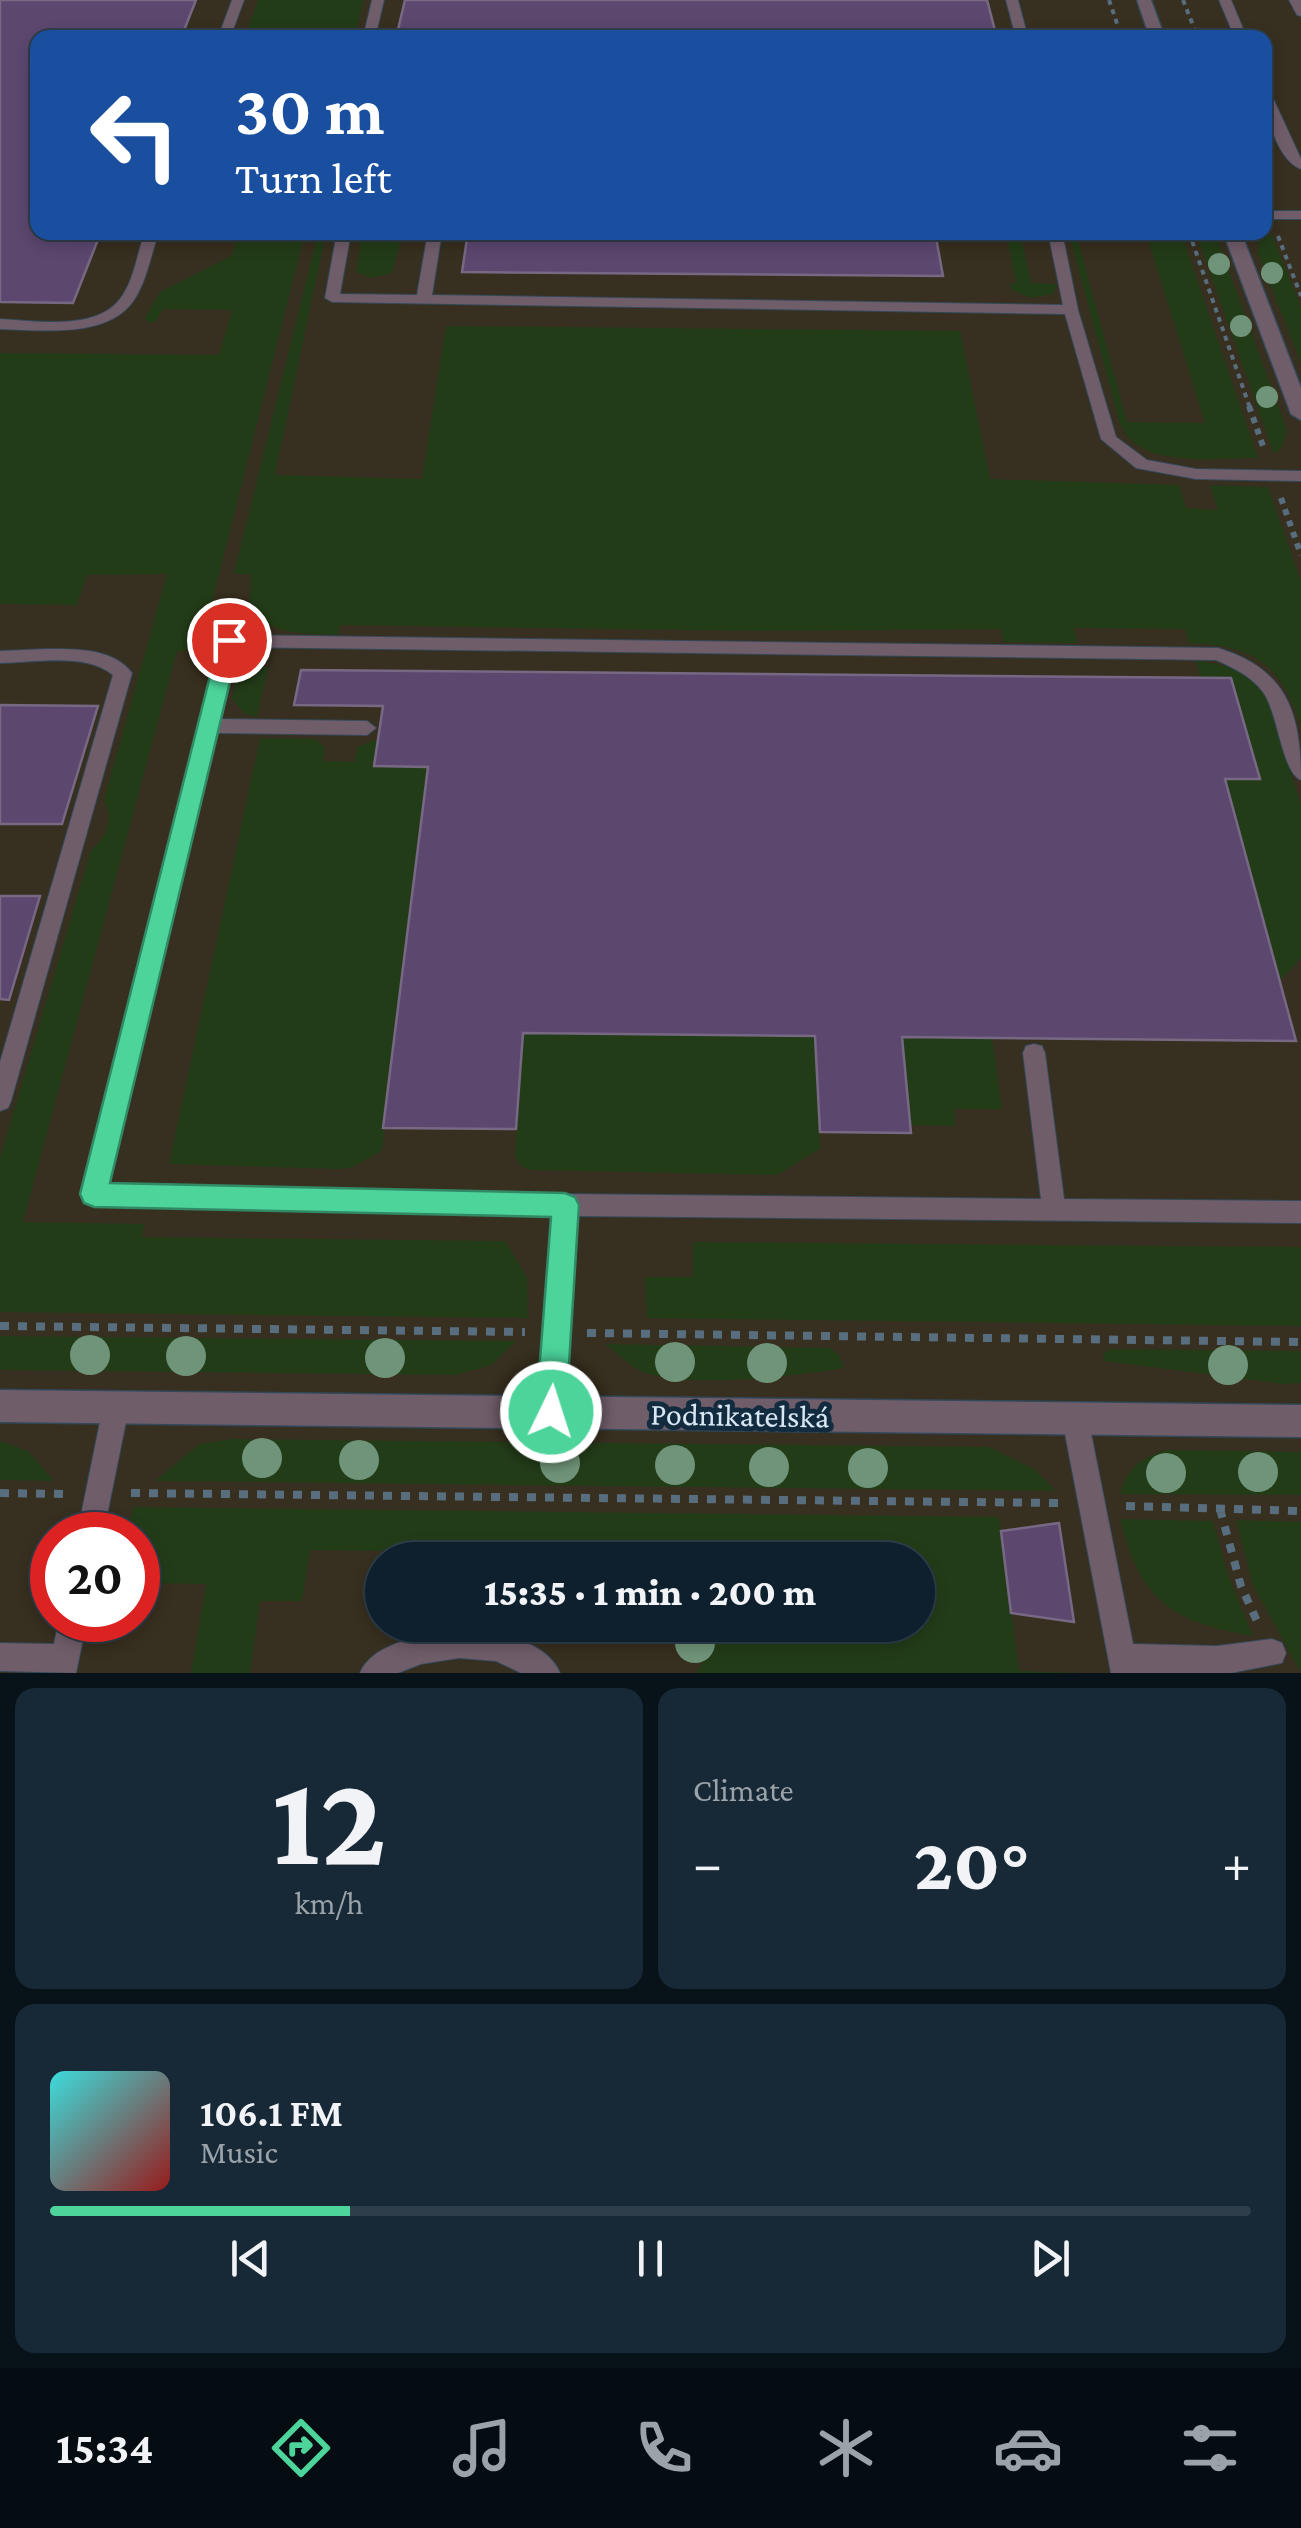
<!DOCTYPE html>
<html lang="en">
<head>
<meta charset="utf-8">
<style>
	body { margin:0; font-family:"Crimson Pro",serif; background:#172836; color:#f1f3f6; height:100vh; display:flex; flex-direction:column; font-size:38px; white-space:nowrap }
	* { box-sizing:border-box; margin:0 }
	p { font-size:32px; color:#9ba3aa }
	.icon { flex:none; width:55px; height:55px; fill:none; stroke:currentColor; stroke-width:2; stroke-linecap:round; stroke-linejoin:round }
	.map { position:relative; height:1673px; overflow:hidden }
	.drawer { display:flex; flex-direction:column; gap:15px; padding:15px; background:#081219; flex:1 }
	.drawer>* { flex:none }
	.guide { position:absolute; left:30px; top:30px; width:1242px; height:210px; border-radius:20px; box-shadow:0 5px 15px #0003,0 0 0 2px #2e3e4a; background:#1a4fa0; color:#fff; overflow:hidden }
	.speed { position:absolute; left:30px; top:1512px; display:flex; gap:20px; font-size:50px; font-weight:700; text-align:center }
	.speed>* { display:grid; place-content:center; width:130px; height:130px; border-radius:50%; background:#0e202e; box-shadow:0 5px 15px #0003,0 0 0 2px #2e3e4a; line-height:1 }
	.speed .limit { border:15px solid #d22; background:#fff; color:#111 }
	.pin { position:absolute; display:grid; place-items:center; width:85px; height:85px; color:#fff; margin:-42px; border:5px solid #fff; border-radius:50%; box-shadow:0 2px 10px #0007 }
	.me { position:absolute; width:110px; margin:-55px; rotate:4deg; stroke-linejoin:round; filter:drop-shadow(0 0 8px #0008) }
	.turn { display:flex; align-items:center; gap:35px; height:210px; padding:0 40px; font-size:45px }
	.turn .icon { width:130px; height:130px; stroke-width:2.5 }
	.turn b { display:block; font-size:70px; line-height:85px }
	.big { font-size:75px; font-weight:800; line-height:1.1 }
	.drawer .tile { flex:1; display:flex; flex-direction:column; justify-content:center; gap:15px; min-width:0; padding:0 35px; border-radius:20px; background:#172836 }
	.drawer .dial { align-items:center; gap:0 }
	.dial b { font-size:130px; line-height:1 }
	.song { display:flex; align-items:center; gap:30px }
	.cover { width:120px; height:120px; border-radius:15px; background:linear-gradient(135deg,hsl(180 70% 55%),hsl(0 70% 35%)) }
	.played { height:10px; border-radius:5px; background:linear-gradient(90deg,#4cd49b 25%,#2e3e4a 25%) }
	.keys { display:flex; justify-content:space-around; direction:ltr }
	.heat { display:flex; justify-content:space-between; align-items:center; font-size:55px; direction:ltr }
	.drawer .tiles { flex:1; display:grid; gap:15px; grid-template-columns:1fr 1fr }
	.tile:last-child { grid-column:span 2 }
	.trip { position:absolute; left:365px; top:1542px; width:570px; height:100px; border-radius:50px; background:#0e202e; box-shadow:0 5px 15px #0003,0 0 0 2px #2e3e4a; font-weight:800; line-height:100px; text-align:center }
	.dock { display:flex; height:160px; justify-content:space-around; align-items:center; background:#060d12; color:#9ba3aa }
	.dock .icon { width:70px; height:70px }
	.dock .on { color:#4cd49b }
	.dock b { font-size:45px; color:#f1f3f6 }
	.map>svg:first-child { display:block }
	.industrial { fill:#372f1f; fill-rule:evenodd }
	.green { fill:#233c18 }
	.building { fill:#5c476f; stroke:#776884; stroke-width:2.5 }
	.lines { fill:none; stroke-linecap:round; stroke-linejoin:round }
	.lane-casing { stroke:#32495b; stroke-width:2 }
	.street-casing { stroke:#32495b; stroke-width:3 }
	.path-far2 { stroke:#586e7e; stroke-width:4; stroke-dasharray:5 5; stroke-linecap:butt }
	.path-far1 { stroke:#586e7e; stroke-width:6; stroke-dasharray:6 6; stroke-linecap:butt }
	.path { stroke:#586e7e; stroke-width:8; stroke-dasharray:9 9; stroke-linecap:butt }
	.lane { fill:#705d6a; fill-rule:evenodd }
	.street { fill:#705d6a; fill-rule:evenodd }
	.tree { fill:#709479 }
	.route { fill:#4cd49b; stroke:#318a65; stroke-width:2.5 }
	.labels { text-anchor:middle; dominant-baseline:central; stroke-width:10; stroke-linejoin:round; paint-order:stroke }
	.near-street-label { font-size:32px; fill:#d8e7f3; stroke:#122b3e }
</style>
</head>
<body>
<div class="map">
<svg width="1301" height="1673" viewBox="0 0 1301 1673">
	<rect width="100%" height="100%" fill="#122b3e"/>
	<path class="industrial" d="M0,0H1301V1673H0ZM38,38H1265V232H38ZM52,1535H138V1620H52ZM382,1560H918V1625H382Z"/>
	<path class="green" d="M258,0H364L354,37H245Z
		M239,233H305L200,650L177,651L23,1222L144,1224L142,1237L505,1241L527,1277L528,1318L0,1312V1158L91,850C108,835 114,821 104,800L167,574L87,575L77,605L0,604V353L219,355L232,310L163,309L156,321L148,323L145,318L160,292L231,256Z
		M318,233H326L275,475L422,479L446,326L960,331L990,479L1179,485L1186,508L1218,510L1210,485L1268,487L1301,582V726C1281,664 1255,646 1189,643L1185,629L1074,628L1077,643L1004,642L1001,629L759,631L340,625L338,635C303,633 270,637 249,605L251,575L234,573Z
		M362,233H403L392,273L372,278L356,272Z
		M1006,233H1020L1031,283L1057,284L1053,294L1031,298L1012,290L1010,284L1016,283Z
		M1069,233H1076L1127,422L1205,423L1146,233H1181L1258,458C1216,457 1140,471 1120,424Z
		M1196,233H1215L1287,430L1282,447L1274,454Z
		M1265,235H1272L1301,307V363L1258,253L1259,240Z
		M1195,660L1235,668L1250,675L1266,691L1301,806V958L1280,980L1225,779L1260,778L1201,678Z
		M239,666L268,667L257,717L244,713L232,698Z
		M260,738L315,739L325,747L323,761L355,762L357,747L378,739L374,766L428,767L382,1151L351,1168L338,1169L169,1164Z
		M523,1033L815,1036L820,1149L777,1175L530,1170L520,1165L515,1155Z
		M902,1037L992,1038L1002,1109H954L955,1126L910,1125Z
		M693,1242L1301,1247V1326L647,1318L645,1277H693Z
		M0,1336L516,1341L491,1365L456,1375L0,1370Z
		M605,1344L830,1348L839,1355L844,1368C799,1376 684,1389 643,1372C630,1366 617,1353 605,1344Z
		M1111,1349L1301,1351V1383L1283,1384L1104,1361L1103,1354Z
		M232,1439L989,1447L1034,1469L1056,1491L155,1481L199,1444Z
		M0,1441L28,1451L54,1481L0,1480Z
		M1165,1450L1301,1452V1495L1120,1494C1128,1466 1139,1460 1165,1450Z
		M134,1507L999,1517L1019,1671L1082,1673H697L703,1660L646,1625H918V1560H490V1552L310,1550L302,1601H260L250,1673H191L206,1584L138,1583V1535H124Z
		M1120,1519L1213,1521L1227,1572L1253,1636C1172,1622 1140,1601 1120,1519Z
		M1236,1520L1301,1522V1673L1253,1585Z"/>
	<path class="building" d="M0,0H196L181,38H38V232H101L73,303L0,302Z
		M405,0H987L997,38H396Z
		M468,232H935L943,276L462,272Z
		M301,670L1231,678L1260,779H1225L1296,1041L902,1037L911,1133L820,1132L815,1036L523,1033L516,1129L383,1128L428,767L374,766L383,706L294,705Z
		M0,705L98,706L62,824H0Z
		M0,896H40L9,1000L0,999Z
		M1059,1523L1074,1622L1011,1613L1001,1531Z"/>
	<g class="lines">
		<g class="lane-casing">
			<path id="lane" d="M232,0H244L230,38H218Z
				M372,0H384L375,38H363Z
				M1006,0H1018L1028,38H1016Z
				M1219,0H1231L1247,38H1235Z
				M1289,0H1301V16L1297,15Z
				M1265,90L1271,94L1301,159V169C1277,160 1265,114 1265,90Z
				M1265,211H1301V219H1265Z
				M145,232H159C151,254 147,280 134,300C108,339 41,330 0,329V319C34,321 96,331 120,299C134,281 137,254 145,232Z
				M337,232H351L340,294L417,295L428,232H442L432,295L1063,305L1048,232H1062L1078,310L1116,437L1147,460L1196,469L1301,471V481L1196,479L1136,468L1101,439L1065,314L332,302L325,298Z
				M229,635L1218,648C1287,669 1301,713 1301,780C1282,773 1278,712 1263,692C1251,676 1234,668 1216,660L237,647L219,719L367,721L376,728L367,735L216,733L108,1185L565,1194L1041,1199L1023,1053L1026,1046L1034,1044L1042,1046L1045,1053L1064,1199L1301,1201V1223L576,1216L564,1412L560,1421L551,1425L542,1421L538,1412L552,1216L94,1206L86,1203L82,1195L220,641Z
				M47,649C76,649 113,648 132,673L11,1101L8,1108L0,1111V1062L113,675C85,652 34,663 0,663V651Z
				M116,1394L125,1398L129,1407L103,1535H77L103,1407L107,1398Z
				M1075,1405L1084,1409L1088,1418L1133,1644L1217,1646L1272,1639L1282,1643L1286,1653L1282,1663L1231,1673H1111L1062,1418L1066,1409Z
				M59,1620H87L76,1673L0,1671V1643L54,1644Z
				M459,1631C492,1631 546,1639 560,1673H521L496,1661L459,1658L421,1664L398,1673H360C373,1641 429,1634 459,1631Z"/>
		</g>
		<g class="street-casing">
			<path id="street" d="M1137,0H1151L1165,38H1150Z
				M1223,232H1241L1301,388V420L1291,414Z
				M0,1390L1301,1405V1437L0,1422Z"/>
		</g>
		<path class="path-far2" d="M1109,0L1122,38
			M1183,0L1198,38
			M1189,232L1250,408
			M1278,236L1301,296"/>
		<path class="path-far1" d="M1249,406L1264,449
			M1281,498L1301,555"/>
		<path class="path" d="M0,1326L525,1332
			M587,1333L1301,1342
			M0,1493L64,1494
			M131,1493L1059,1503
			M1126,1506L1301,1511
			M1220,1509L1241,1586L1257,1621"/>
		<use href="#lane" class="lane"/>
		<use href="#street" class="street"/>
	</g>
	<g class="tree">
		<circle cx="1219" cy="264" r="11"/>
		<circle cx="1272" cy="273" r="11"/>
		<circle cx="1241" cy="326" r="11"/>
		<circle cx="1267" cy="397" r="11"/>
		<circle cx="90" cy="1355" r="20"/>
		<circle cx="186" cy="1356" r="20"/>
		<circle cx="385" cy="1358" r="20"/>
		<circle cx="675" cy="1362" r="20"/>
		<circle cx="767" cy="1363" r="20"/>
		<circle cx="1228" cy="1365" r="20"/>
		<circle cx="262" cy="1458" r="20"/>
		<circle cx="359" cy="1460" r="20"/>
		<circle cx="560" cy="1463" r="20"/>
		<circle cx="675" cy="1465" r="20"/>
		<circle cx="769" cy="1467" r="20"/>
		<circle cx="868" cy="1468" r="20"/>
		<circle cx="1258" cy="1472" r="20"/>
		<circle cx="1166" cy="1473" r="20"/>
		<circle cx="695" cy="1643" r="20"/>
	</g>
	<path class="route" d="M229,633L240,640L110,1183L565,1193L575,1197L579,1205L566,1412L561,1423L551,1427L541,1423L536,1412L551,1217L94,1207L84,1203L80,1194L219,640Z"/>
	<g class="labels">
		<g class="near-street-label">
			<text transform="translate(740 1415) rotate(1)">Podnikatelská</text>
		</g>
	</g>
</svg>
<div class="speed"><div class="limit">20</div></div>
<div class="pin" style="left:229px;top:640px;background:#d93025"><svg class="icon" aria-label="arrive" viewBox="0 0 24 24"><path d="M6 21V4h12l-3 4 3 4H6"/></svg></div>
<svg class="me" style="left:551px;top:1412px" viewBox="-20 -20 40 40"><circle r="17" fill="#4cd49b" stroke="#fff" stroke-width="3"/><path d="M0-11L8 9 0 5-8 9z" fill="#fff"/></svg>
<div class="trip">15:35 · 1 min · 200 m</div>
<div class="guide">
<div class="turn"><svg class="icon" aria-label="left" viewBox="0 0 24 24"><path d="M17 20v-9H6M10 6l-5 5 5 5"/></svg><div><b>30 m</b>Turn left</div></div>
</div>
</div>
<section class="drawer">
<div class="tiles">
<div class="tile dial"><b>12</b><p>km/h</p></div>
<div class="tile"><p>Climate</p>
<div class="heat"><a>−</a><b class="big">20°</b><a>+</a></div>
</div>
<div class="tile">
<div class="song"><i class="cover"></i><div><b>106.1 FM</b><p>Music</p></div></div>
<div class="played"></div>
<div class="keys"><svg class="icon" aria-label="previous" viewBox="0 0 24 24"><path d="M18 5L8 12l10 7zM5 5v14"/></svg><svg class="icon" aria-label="pause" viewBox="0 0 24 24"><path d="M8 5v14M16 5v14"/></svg><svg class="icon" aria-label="next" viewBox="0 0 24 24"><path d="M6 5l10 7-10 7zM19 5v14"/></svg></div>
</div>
</div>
</section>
<nav class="dock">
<b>15:34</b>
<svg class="icon on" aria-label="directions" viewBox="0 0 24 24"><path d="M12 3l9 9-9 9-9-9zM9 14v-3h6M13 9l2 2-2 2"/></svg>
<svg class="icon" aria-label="music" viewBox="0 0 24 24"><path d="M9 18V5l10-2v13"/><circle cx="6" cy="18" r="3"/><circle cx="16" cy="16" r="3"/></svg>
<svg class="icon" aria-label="phone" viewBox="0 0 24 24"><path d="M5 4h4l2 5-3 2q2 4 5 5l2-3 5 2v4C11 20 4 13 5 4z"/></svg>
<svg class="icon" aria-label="climate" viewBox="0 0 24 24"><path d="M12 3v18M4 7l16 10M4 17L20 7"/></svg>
<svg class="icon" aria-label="car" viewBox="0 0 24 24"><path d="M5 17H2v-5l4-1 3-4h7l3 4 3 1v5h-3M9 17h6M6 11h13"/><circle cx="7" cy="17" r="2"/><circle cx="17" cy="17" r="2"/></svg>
<svg class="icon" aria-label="filters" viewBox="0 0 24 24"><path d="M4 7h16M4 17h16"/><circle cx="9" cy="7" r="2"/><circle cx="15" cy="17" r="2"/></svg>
</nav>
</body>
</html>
